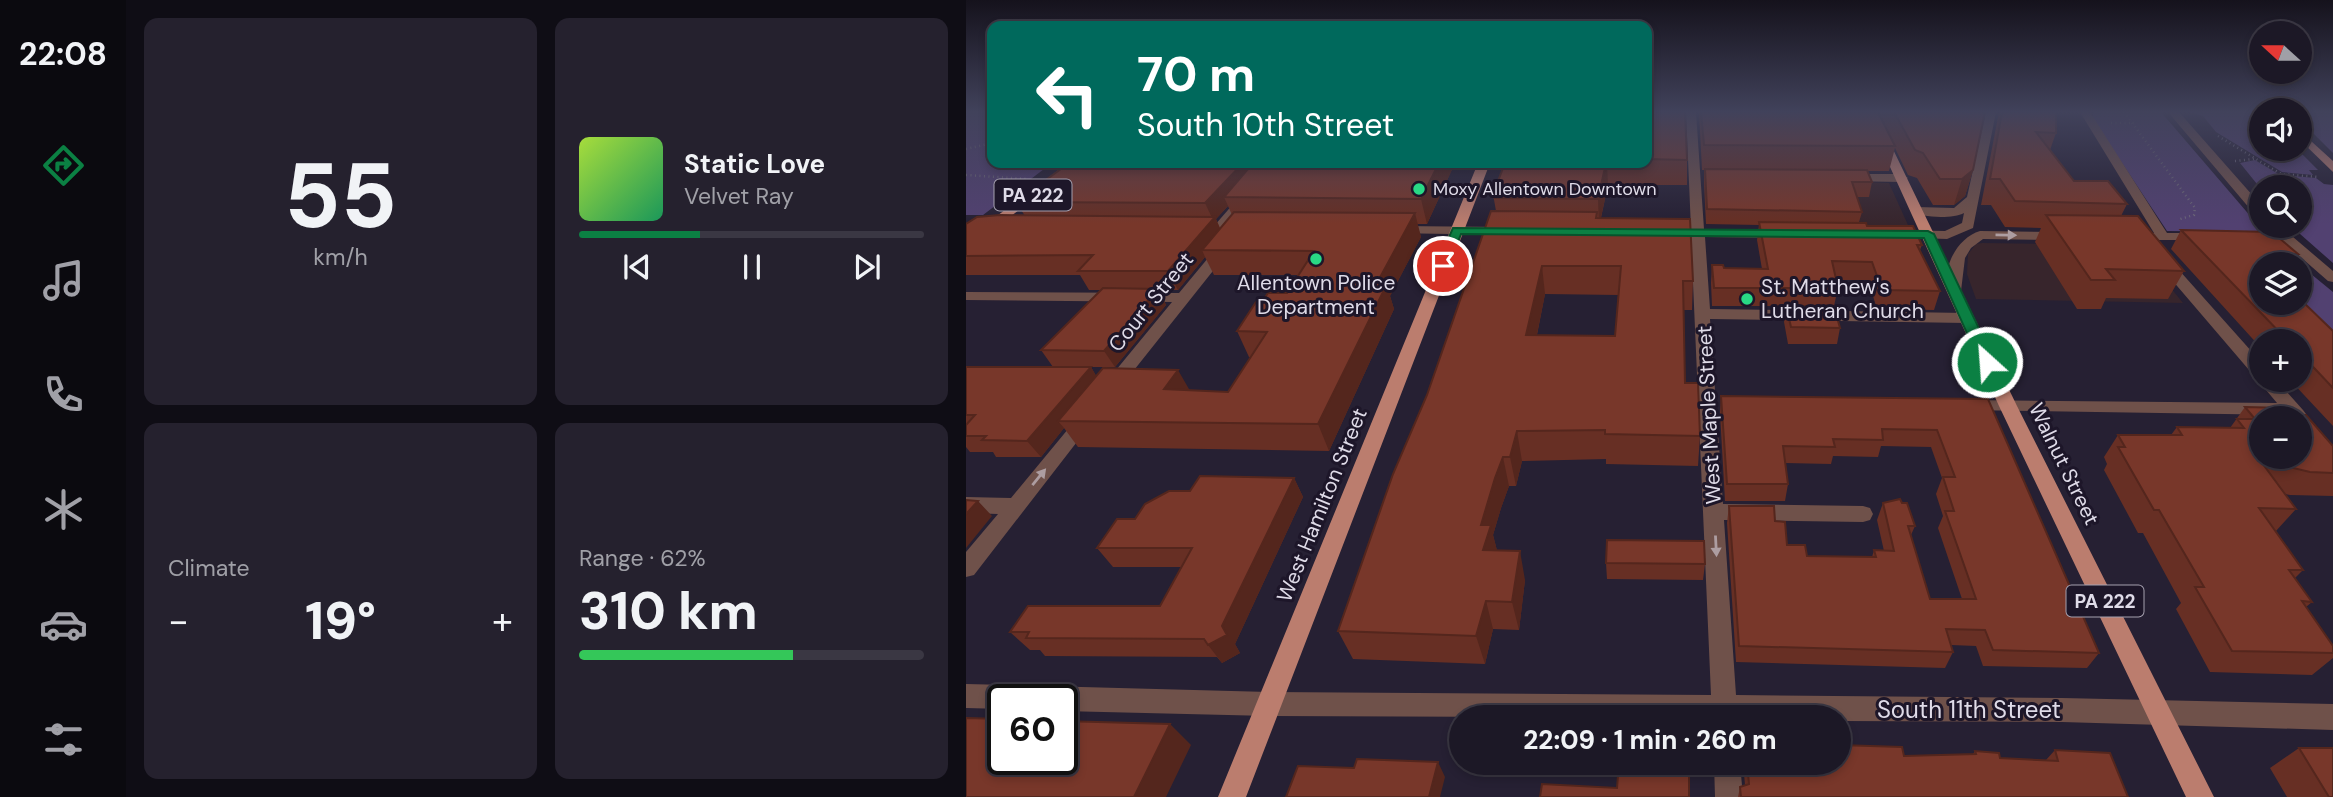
<!DOCTYPE html>
<html lang="en">
<head>
<meta charset="utf-8">
<style>
	body { margin:0; font-family:"DM Sans",sans-serif; background:#25212e; color:#f1f3f6; height:100vh; display:flex; flex-direction:column; font-size:26px; white-space:nowrap }
	* { box-sizing:border-box; margin:0 }
	p { font-size:23px; color:#a0a0a7 }
	.icon { flex:none; width:38px; height:38px; fill:none; stroke:currentColor; stroke-width:2; stroke-linecap:round; stroke-linejoin:round }
	.map { position:relative; flex:1; overflow:hidden }
	.details { display:flex; flex-direction:column; gap:18px; padding:18px; background:#0f0d15; width:840px }
	.details>* { flex:none }
	.guide { position:absolute; left:21px; top:21px; width:665px; height:147px; border-radius:14px; box-shadow:0 4px 10px #0003,0 0 0 2px #3a3743; background:#00695c; color:#fff; overflow:hidden }
	.needle { width:46px; rotate:291deg }
	.buttons { position:absolute; left:1283px; top:21px; display:grid; gap:14px }
	.buttons a { display:grid; place-items:center; width:63px; height:63px; border-radius:50%; background:#1c1826; box-shadow:0 4px 10px #0003,0 0 0 2px #3a3743; font-size:35px }
	.speed { position:absolute; left:21px; top:684px; display:flex; gap:14px; font-size:35px; font-weight:700; text-align:center }
	.speed>* { display:grid; place-content:center; width:91px; height:91px; border-radius:50%; background:#1c1826; box-shadow:0 4px 10px #0003,0 0 0 2px #3a3743; line-height:1 }
	.speed .limit { border:4px solid #111; border-radius:10px; background:#fff; color:#111 }
	.pin { position:absolute; display:grid; place-items:center; width:60px; height:60px; color:#fff; margin:-30px; border:4px solid #fff; border-radius:50%; box-shadow:0 2px 7px #0007 }
	.me { position:absolute; width:77px; margin:-38px; rotate:334deg; stroke-linejoin:round; filter:drop-shadow(0 0 5px #0008) }
	.turn { display:flex; align-items:center; gap:24px; height:147px; padding:0 35px; font-size:32px }
	.turn .icon { width:91px; height:91px; stroke-width:2.5 }
	.turn b { display:block; font-size:49px; line-height:60px }
	.big { font-size:52px; font-weight:800; line-height:1.1 }
	.details .card { flex:1; display:flex; flex-direction:column; justify-content:center; gap:10px; min-width:0; padding:0 24px; border-radius:14px; background:#25212e }
	.details .dial { align-items:center; gap:0 }
	.dial b { font-size:91px; line-height:1 }
	.song { display:flex; align-items:center; gap:21px }
	.cover { width:84px; height:84px; border-radius:10px; background:linear-gradient(135deg,hsl(80 70% 55%),hsl(150 70% 35%)) }
	.played { height:7px; border-radius:4px; background:linear-gradient(90deg,#0b8043 35%,#3a3743 35%) }
	.keys { display:flex; justify-content:space-around; direction:ltr }
	.heat { display:flex; justify-content:space-between; align-items:center; font-size:38px; direction:ltr }
	.charge { height:10px; border-radius:5px; background:linear-gradient(90deg,#34c759 62%,#3a3743 0) }
	.details .tiles { flex:1; display:grid; gap:18px; grid-template-columns:repeat(2,1fr) }
	.trip { position:absolute; left:483px; top:705px; width:402px; height:70px; border-radius:35px; background:#1c1826; box-shadow:0 4px 10px #0003,0 0 0 2px #3a3743; font-weight:800; line-height:70px; text-align:center }
	main { display:flex; flex:1; min-height:0 }
	.dock { display:flex; flex-direction:column; width:126px; justify-content:space-around; align-items:center; background:#0b0a0f; color:#a0a0a7 }
	.dock .icon { width:49px; height:49px }
	.dock .selected { color:#0b8043 }
	.dock b { font-size:32px; color:#f1f3f6 }
	.map>svg:first-child { display:block }
	.commercial { fill:#37252c }
	.green { fill:#524171 }
	.lines { fill:none; stroke-linecap:round; stroke-linejoin:round }
	.path { stroke:#6e697a; stroke-width:2.5; stroke-dasharray:1 3.5; stroke-linecap:butt }
	.minor { fill:#6f514a; fill-rule:evenodd }
	.major { fill:#bb7d6e; fill-rule:evenodd }
	.wall { fill:#672f24; fill-rule:evenodd }
	.shaded-wall { fill:#54261d }
	.building { fill:#78372a; stroke:#54261d; stroke-width:2; fill-rule:evenodd }
	.oneway { fill:#ad9da1 }
	.route { fill:#0b8043; stroke:#07532c; stroke-width:2 }
	.poi-dot { fill:#29d885; stroke:#1d1629; stroke-width:2.5 }
	.labels { text-anchor:middle; dominant-baseline:central; stroke-width:6; stroke-linejoin:round; paint-order:stroke }
	.far-poi-label { font-size:18px; fill:#dfdbe8; stroke:#1d1629; text-anchor:start }
	.shield { fill:#1d1629; stroke:#a5a0af; stroke-width:2 }
	.shield-label { font-size:19px; font-weight:bold; fill:#dfdbe8 }
	.poi-label { font-size:21px; fill:#dfdbe8; stroke:#1d1629 }
	.street-label { font-size:21px; fill:#dfdbe8; stroke:#1d1629 }
	.near-street-label { font-size:24px; fill:#dfdbe8; stroke:#1d1629 }
</style>
</head>
<body>
<main>
<nav class="dock">
<b>22:08</b>
<svg class="icon selected" aria-label="directions" viewBox="0 0 24 24"><path d="M12 3l9 9-9 9-9-9zM9 14v-3h6M13 9l2 2-2 2"/></svg>
<svg class="icon" aria-label="music" viewBox="0 0 24 24"><path d="M9 18V5l10-2v13"/><circle cx="6" cy="18" r="3"/><circle cx="16" cy="16" r="3"/></svg>
<svg class="icon" aria-label="phone" viewBox="0 0 24 24"><path d="M5 4h4l2 5-3 2q2 4 5 5l2-3 5 2v4C11 20 4 13 5 4z"/></svg>
<svg class="icon" aria-label="climate" viewBox="0 0 24 24"><path d="M12 3v18M4 7l16 10M4 17L20 7"/></svg>
<svg class="icon" aria-label="car" viewBox="0 0 24 24"><path d="M5 17H2v-5l4-1 3-4h7l3 4 3 1v5h-3M9 17h6M6 11h13"/><circle cx="7" cy="17" r="2"/><circle cx="17" cy="17" r="2"/></svg>
<svg class="icon" aria-label="filters" viewBox="0 0 24 24"><path d="M4 7h16M4 17h16"/><circle cx="9" cy="7" r="2"/><circle cx="15" cy="17" r="2"/></svg>
</nav>
<section class="details">
<div class="tiles">
<div class="card dial"><b>55</b><p>km/h</p></div>
<div class="card">
<div class="song"><i class="cover"></i><div><b>Static Love</b><p>Velvet Ray</p></div></div>
<div class="played"></div>
<div class="keys"><svg class="icon" aria-label="previous" viewBox="0 0 24 24"><path d="M18 5L8 12l10 7zM5 5v14"/></svg><svg class="icon" aria-label="pause" viewBox="0 0 24 24"><path d="M8 5v14M16 5v14"/></svg><svg class="icon" aria-label="next" viewBox="0 0 24 24"><path d="M6 5l10 7-10 7zM19 5v14"/></svg></div>
</div>
<div class="card"><p>Climate</p>
<div class="heat"><a>−</a><b class="big">19°</b><a>+</a></div>
</div>
<div class="card"><p>Range · 62%</p><b class="big">310 km</b><div class="charge"></div></div>
</div>
</section>
<div class="map">
<svg width="1367" height="797" viewBox="0 0 1367 797">
	<rect width="100%" height="100%" fill="#262033"/>
	<path class="commercial" d="M875,181L923,183L942,225L892,229Z
		M1016,243L1158,245L1174,250L1217,303L1010,299L1001,274L1002,254L1010,244Z"/>
	<path class="green" d="M0,112H26V163H86L17,215H0Z
		M1127,112H1195L1298,232L1201,231L1127,119Z
		M1223,112H1295V149H1331L1352,170H1343L1347,175L1316,172L1250,132L1237,116Z
		M1334,112H1367V153L1334,120Z
		M1289,160L1314,175L1350,178L1358,184L1367,185V263L1325,226H1334V187L1295,189L1274,163Z
		M1334,265L1367,292V350L1334,303Z"/>
	<g class="lines">
		<path class="path" d="M1158,112L1229,208L1228,215L1214,219
			M1145,123H1168
			M1252,136L1315,174L1353,177
			M0,149L26,143
			M1269,161L1288,159
			M0,175L62,179"/>
		<path class="minor" d="M720,112H730L738,229L815,230L822,234L815,238L739,237L744,309L1000,313L1008,318L1000,323L744,319L757,504L897,506L904,508L907,514L904,520L897,522L758,520L770,695L1096,698L1367,704V730L1096,722L873,721V718L303,716L96,711V700H37V709L0,708V684L303,692L745,695L725,237H703L696,233L703,229H725Z
			M1020,112H1030L1007,228L981,239L922,237V231L927,230L979,231L996,223L998,213C987,219 955,218 945,211L951,207L988,208L1001,197Z
			M1114,112H1124L1201,233H1234L1239,234V240H1163V234L1188,233Z
			M1202,112H1213L1295,205V217L1290,216Z
			M303,163H315L258,232H248V226Z
			M881,174H936L942,178L936,182L877,181L875,178Z
			M430,226L542,227L549,231L542,235L425,233V227Z
			M1299,226H1314L1367,271V282L1362,281Z
			M1014,231L1094,232L1101,236L1094,240L1017,239L1005,248L999,258L995,291L988,295L983,294C974,271 990,238 1014,231Z
			M257,245L262,246V252L153,389L147,391L138,385L141,381L206,302L0,300V292L213,293L252,246Z
			M1199,259L1204,260L1295,362V380H1310L1337,410L1340,414L1337,418H1325L1322,415L995,410L992,406L995,402L1001,400L1311,403L1295,384L1294,378L1289,377L1194,266L1192,263Z
			M118,415L124,417L127,421L124,425L8,575L0,577V552L32,514L0,513V497L45,498L112,417Z
			M748,763H774L777,797H749Z"/>
		<path class="major" d="M899,112H909L1051,406L1248,797H1220L1033,406Z
			M1334,131L1367,161V172L1334,140Z
			M102,163H115L0,250V239Z
			M512,163H524L280,797H252Z"/>
	</g>
	<path class="wall" d="M681,112L721,160V185H642L635,218L727,281L726,310H717L719,383L734,436L732,466L640,464V459L556,461L550,486H543L535,508L527,535L531,551L559,580L553,630L527,629L519,664L387,659L372,631L530,211L527,194L539,163H681ZM579,294L652,295L649,336L571,335Z
		M733,112H1019L1007,170L999,196L988,205H967L951,178L942,175L929,148L923,171H901L906,182L903,197H891L896,212L893,222L956,245L954,250L974,291L968,310L911,309L902,280H870L872,288L868,306L874,328L871,344H822L818,322L820,306H746L745,283L746,265L758,268L796,269L791,240L793,225L740,224L738,184V170H736Z
		M1033,112H1090V133L1084,150L1108,181L1161,204L1155,216L1218,271L1202,299L1140,298L1135,309H1111L1069,242L1075,228L1039,227L1025,205H1015Z
		M103,163H489L461,224H451L455,237L424,296L428,309L363,451L112,447L98,428L75,457H30L27,452H4L0,447V367H125L130,376L224,391L262,392L285,357H283L271,331L296,302L321,293L332,275H248L239,257L212,290H193L200,305L149,367H87L75,350L136,290H123L114,275H0V224L59,216L50,202ZM262,206L266,215L254,228L250,219Z
		M1215,230L1332,254L1325,264H1295L1367,331V426L1324,380H1334V341H1295V348L1205,249Z
		M755,396L1022,399L1133,653L1121,668L1017,666L1010,646L985,645L987,652L979,668L770,662L761,523L763,506L809,521L821,545L841,556L906,557L908,550L918,551L911,520L917,503H936L949,526L945,535L964,599H996L972,528L977,516L970,494L976,478L965,447L915,446L912,457L867,456L865,464L819,463L822,484L819,501H759L754,413Z
		M1279,407L1324,415L1367,446V496L1324,495L1319,494L1330,509L1310,531L1337,570L1329,578L1346,602L1340,607L1367,646V658L1346,675L1244,672L1210,609L1215,603L1177,533H1172L1138,470L1141,464L1138,457L1152,435H1205L1211,427L1264,428Z
		M328,478L337,497L269,644L274,653L256,663L251,657L79,656L74,650H64L44,632L194,606L215,567H147L131,548L169,519L224,491Z
		M640,563L739,564L737,580L641,579Z
		M1333,748L1367,797H1321L1304,768Z
		M1089,750L1162,797H772L774,787L779,785L777,763H873L938,756L1007,754L1009,751L1034,758L1080,760Z"/>
	<path class="shaded-wall" d="M277,163H280L286,179L258,197L262,206L250,219L257,236L236,250L239,257L212,290L202,271L247,220L239,203Z
		M473,163H489L461,224L455,199Z
		M640,163H641L642,185L633,226L632,199Z
		M1007,170L999,196L988,205L996,179Z
		M449,213L455,237L424,296L428,309L363,451L352,424L411,283Z
		M576,266L579,294L565,364L560,335Z
		M192,289L200,305L149,367L138,351Z
		M125,367L135,384L92,421L98,428L75,457L61,441Z
		M212,370L227,396L198,389Z
		M551,431L556,461L550,486L544,457Z
		M537,457L543,486L535,508L527,535L532,554L517,550L515,525L529,478Z
		M328,478L337,497L269,644L274,653L256,663L242,645L256,626Z
		M12,501L26,516L0,548V514Z
		M554,551L559,580L553,630L546,602Z
		M520,601L527,629L519,664L510,636Z
		M204,724L225,745L200,797H168Z
		M472,762L479,777L474,797H463Z"/>
	<path class="building" d="M681,112H719L721,160L681,159Z
		M735,112H912L929,146L738,145Z
		M928,112H1019L1007,170L996,179H974L957,153L949,150Z
		M1036,112H1090V133L1070,132L1108,181H1142L1161,204L1049,201L1034,179H1024Z
		M103,163H277L239,203L50,202Z
		M287,163H473L455,199L258,197Z
		M539,163H640L632,199L529,198L531,194H527Z
		M739,169L901,170L906,182H886L896,212L741,209Z
		M525,211L631,212L630,218L724,219L727,281H717L719,383H732L734,436L639,434V430L551,431L544,457H537L529,478L515,525H525L517,550L554,551L546,602L520,601L510,636L372,631L427,474L461,395ZM576,266H655L649,336L560,335Z
		M268,212L449,213L411,283L421,284L352,424L92,421L137,368L212,370L198,389L262,392L301,332L271,331L290,302H296L302,293H321L348,251L236,250Z
		M34,215L249,217L202,271H112L127,255L0,256V224L11,217Z
		M1080,215L1172,216L1218,271L1140,269L1149,280H1125Z
		M793,222L900,223L901,226H947L956,245H951L974,291L916,290L906,262L866,261L872,288H748L746,265H757L758,268L802,269Z
		M1215,230L1306,232L1332,254H1309L1320,264H1295V303H1334V299L1367,331V388L1334,353V341H1322Z
		M137,288L192,289L138,351L75,350Z
		M820,306H868L874,328L825,327Z
		M0,367H125L61,441L16,440L20,436H0V425L9,415H0Z
		M755,396L1022,399L1133,653L1027,650L1019,630L980,629L987,652L773,646L763,506H808L809,521L819,522L821,545H839L841,556L910,557L908,550L928,551L917,503L934,499L936,503H941L949,526H942L964,599H1010L979,511H988L977,477H989L971,430L916,429L917,440L867,439L869,447L817,446L822,484H761Z
		M1279,407L1319,408L1324,415H1340L1367,446V473L1344,472L1294,460L1330,509L1293,508L1337,570H1323L1346,602L1336,601L1367,646V653L1266,651L1229,587H1238L1193,510H1188L1152,447H1159L1152,435H1216L1211,427L1278,428L1271,419H1289ZM1295,418H1334V457H1295Z
		M234,476L328,478L256,626L261,635L242,645L238,639L60,638L63,632H44L62,606H194L226,548H131L151,519H169L179,504L203,491H224Z
		M0,500L12,501L0,514Z
		M641,540L738,541L739,564L640,563Z
		M0,718L37,719V760H96V721L204,724L168,797H0Z
		M873,745L936,747L938,756L1010,754L1009,751L1033,753L1034,758L1092,761L1089,750L1144,753L1162,797H775L774,787L783,784L781,763H873Z
		M1333,748H1367V797H1363Z
		M391,759L472,762L463,797H320L332,766L388,768Z
		M653,763H723V797H574L576,784L651,788Z"/>
	<defs><path id="oneway-solid" d="M-6-.8H1V-3.2L6.5 0L1 3.2V.8H-6Z" transform="scale(1.75)"/></defs>
	<g class="oneway">
		<use href="#oneway-solid" transform="translate(1040 235) rotate(1)"/>
		<use href="#oneway-solid" transform="translate(73 477) rotate(-51)"/>
		<use href="#oneway-solid" transform="translate(750 546) rotate(87)"/>
	</g>
	<linearGradient id="sky" x2="0" y2="1"><stop stop-color="#15121c"/><stop offset="0.5" stop-color="#41425b"/><stop offset="1" stop-color="#41425b" stop-opacity="0"/></linearGradient>
	<rect width="1367" height="224" fill="url(#sky)"/>
	<path class="route" d="M487,228L962,231L968,234L1029,362L1021,367L1014,362L958,238L495,234L483,266L472,269L470,266Z"/>
	<g class="poi-dot">
		<circle cx="453" cy="189" r="7"/>
		<circle cx="350" cy="259" r="7"/>
		<circle cx="781" cy="299" r="7"/>
	</g>
	<g class="labels">
		<g class="far-poi-label">
			<text x="467" y="189">Moxy Allentown Downtown</text>
		</g>
		<g class="shield">
			<rect x="28.5" y="179.5" width="77" height="31" rx="5"/>
			<rect x="1100.5" y="585.5" width="77" height="31" rx="5"/>
		</g>
		<g class="shield-label">
			<text x="67" y="195">PA 222</text>
			<text x="1139" y="601">PA 222</text>
		</g>
		<g class="poi-label">
			<text x="350" y="283">Allentown Police<tspan x="350" dy="24">Department</tspan></text>
			<text x="795" y="287" text-anchor="start">St. Matthew's<tspan x="795" dy="24">Lutheran Church</tspan></text>
		</g>
		<g class="street-label">
			<text transform="translate(185 302) rotate(-51)">Court Street</text>
			<text transform="translate(743 415) rotate(-93)">West Maple Street</text>
			<text transform="translate(1098 464) rotate(64)">Walnut Street</text>
			<text transform="translate(356 505) rotate(-68)">West Hamilton Street</text>
		</g>
		<g class="near-street-label">
			<text x="1003" y="709">South 11th Street</text>
		</g>
	</g>
</svg>
<div class="buttons">
<a><svg class="needle" viewBox="-14 -14 28 28"><path d="M0-13l5 13h-10z" fill="#e53935"/><path d="M0 13l5-13h-10z" fill="#a0a0a7"/></svg></a>
<a><svg class="icon" aria-label="sound" viewBox="0 0 24 24"><path d="M4 9h4l5-4v14l-5-4H4zM17 9q2 3 0 6"/></svg></a>
<a><svg class="icon" aria-label="search" viewBox="0 0 24 24"><circle cx="10" cy="10" r="6"/><path d="M15 15l6 6"/></svg></a>
<a><svg class="icon" aria-label="layers" viewBox="0 0 24 24"><path d="M12 4l9 5-9 5-9-5zM3 14l9 5 9-5"/></svg></a>
<a>+</a>
<a>−</a>
</div>
<div class="speed"><div class="limit">60</div></div>
<div class="pin" style="left:477px;top:266px;background:#d93025"><svg class="icon" aria-label="arrive" viewBox="0 0 24 24"><path d="M6 21V4h12l-3 4 3 4H6"/></svg></div>
<svg class="me" style="left:1021px;top:362px" viewBox="-20 -20 40 40"><circle r="17" fill="#0b8043" stroke="#fff" stroke-width="3"/><path d="M0-11L8 9 0 5-8 9z" fill="#fff"/></svg>
<div class="trip">22:09 · 1 min · 260 m</div>
<div class="guide">
<div class="turn"><svg class="icon" aria-label="left" viewBox="0 0 24 24"><path d="M17 20v-9H6M10 6l-5 5 5 5"/></svg><div><b>70 m</b>South 10th Street</div></div>
</div>
</div>
</main>
</body>
</html>
